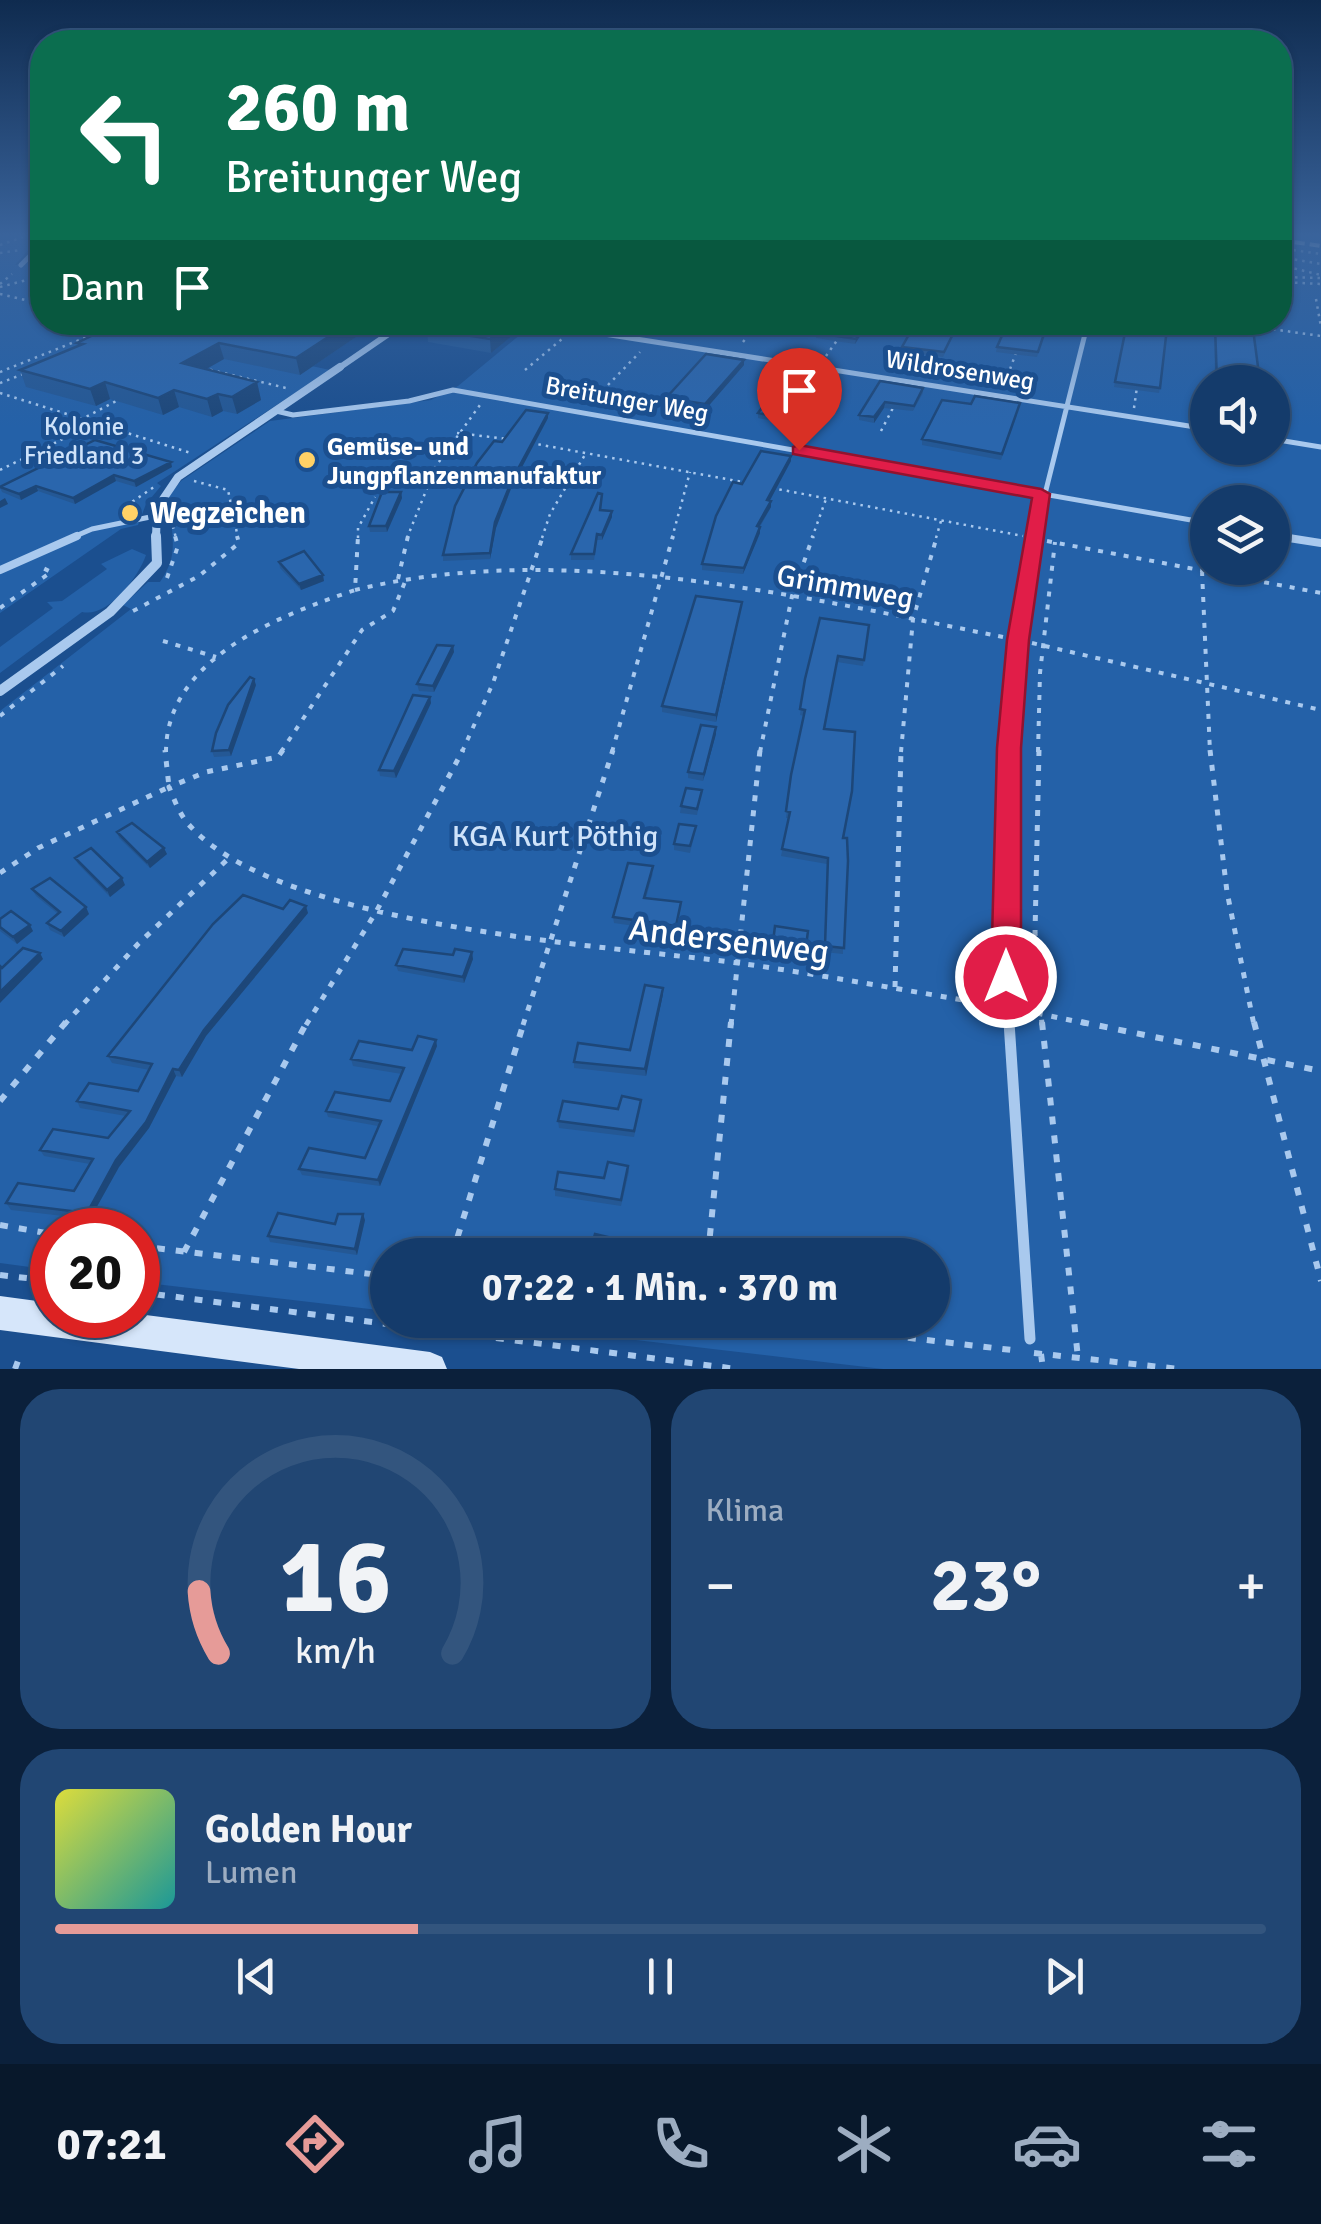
<!DOCTYPE html>
<html lang="de">
<head>
<meta charset="utf-8">
<style>
	body { margin:0; font-family:Signika,sans-serif; background:#214673; color:#f1f3f6; height:100vh; display:flex; flex-direction:column; font-size:38px; white-space:nowrap }
	* { box-sizing:border-box; margin:0 }
	p { font-size:32px; color:#9dadc1 }
	.icon { flex:none; width:55px; height:55px; fill:none; stroke:currentColor; stroke-width:2; stroke-linecap:round; stroke-linejoin:round }
	.map { position:relative; height:1369px; overflow:hidden }
	.drawer { display:flex; flex-direction:column; gap:20px; padding:20px; background:#0b203b; flex:1 }
	.drawer>* { flex:none }
	.banner { position:absolute; left:30px; top:30px; width:1262px; height:305px; border-radius:40px; box-shadow:0 2px 8px #0004,0 0 0 2px #33557e; background:#0b6e4f; color:#fff; overflow:hidden }
	.tools { position:absolute; left:1190px; top:365px; display:grid; gap:20px }
	.tools a { display:grid; place-items:center; width:100px; height:100px; border-radius:50%; background:#143b6b; box-shadow:0 2px 8px #0004,0 0 0 2px #33557e; font-size:50px }
	.speed { position:absolute; left:30px; top:1208px; display:flex; gap:20px; font-size:50px; font-weight:700; text-align:center }
	.speed>* { display:grid; place-content:center; width:130px; height:130px; border-radius:50%; background:#143b6b; box-shadow:0 2px 8px #0004,0 0 0 2px #33557e; line-height:1 }
	.speed .limit { border:15px solid #d22; background:#fff; color:#111 }
	.pin { position:absolute; display:grid; place-items:center; width:85px; height:85px; color:#fff; margin:-102px -42px; border-radius:50% 50% 50% 0; rotate:-45deg; box-shadow:0 0 10px #0007 }
	.pin .icon { rotate:45deg }
	.me { position:absolute; width:110px; margin:-55px; rotate:0deg; stroke-linejoin:round; filter:drop-shadow(0 0 8px #0008) }
	.turn { display:flex; align-items:center; gap:35px; height:210px; padding:0 30px; font-size:45px }
	.turn .icon { width:130px; height:130px; stroke-width:2.5 }
	.turn b { display:block; font-size:70px; line-height:85px }
	.then { display:flex; align-items:center; height:95px; padding:0 30px; background:#0003; gap:20px; font-size:38px }
	.big { font-size:75px; font-weight:700; line-height:1.1 }
	.drawer .card { flex:1; display:flex; flex-direction:column; justify-content:center; gap:15px; min-width:0; padding:0 35px; border-radius:40px; background:#214673 }
	.drawer .dial { align-items:center; gap:0 }
	.dial svg { height:260px; overflow:visible; fill:none; stroke:#33557e; stroke-width:7; stroke-linecap:round; text-anchor:middle }
	.dial text { fill:#f1f3f6; stroke:none }
	.song { display:flex; align-items:center; gap:30px }
	.cover { width:120px; height:120px; border-radius:15px; background:linear-gradient(135deg,hsl(60 70% 55%),hsl(180 70% 35%)) }
	.played { height:10px; border-radius:5px; background:linear-gradient(90deg,#e69b98 30%,#33557e 30%) }
	.keys { display:flex; justify-content:space-around; direction:ltr }
	.heat { display:flex; justify-content:space-between; align-items:center; font-size:55px; direction:ltr }
	.drawer .tiles { flex:1; display:grid; gap:20px; grid-template-columns:1fr 1fr }
	.card:last-child { grid-column:span 2 }
	.trip { position:absolute; left:370px; top:1238px; width:580px; height:100px; border-radius:50px; background:#143b6b; box-shadow:0 2px 8px #0004,0 0 0 2px #33557e; font-weight:700; line-height:100px; text-align:center }
	.menu { display:flex; height:160px; justify-content:space-around; align-items:center; background:#08182b; color:#9dadc1 }
	.menu .icon { width:70px; height:70px }
	.menu .current { color:#e69b98 }
	.menu b { font-size:45px; color:#f1f3f6 }
	.map>svg:first-child { display:block }
	.green { fill:#2461a8; fill-rule:evenodd }
	.lines { fill:none; stroke-linecap:round; stroke-linejoin:round }
	.path-far3 { stroke:#a9c9ee; stroke-width:2.5; stroke-dasharray:2.5 5; stroke-linecap:butt }
	.path-far2 { stroke:#a9c9ee; stroke-width:4; stroke-dasharray:5 8; stroke-linecap:butt }
	.path-far1 { stroke:#a9c9ee; stroke-width:5; stroke-dasharray:6 9; stroke-linecap:butt }
	.path { stroke:#a9c9ee; stroke-width:6; stroke-dasharray:8 11; stroke-linecap:butt }
	.lane-far3 { stroke:#a9c9ee; stroke-width:5 }
	.lane-far2 { stroke:#a9c9ee; stroke-width:8 }
	.lane-far1 { stroke:#a9c9ee; stroke-width:9 }
	.lane { stroke:#a9c9ee; stroke-width:11 }
	.street-far2 { stroke:#a9c9ee; stroke-width:6 }
	.street-far1 { stroke:#a9c9ee; stroke-width:8 }
	.street { stroke:#a9c9ee; stroke-width:10 }
	.secondary { fill:#d6e6fa; fill-rule:evenodd }
	.rail { stroke:#fff; stroke-width:4; stroke-dasharray:10 5; stroke-linecap:butt }
	.wall { fill:#245895 }
	.shaded-wall { fill:#1d4779 }
	.building { fill:#2a66ad; stroke:#1d4779; stroke-width:2.5 }
	.route { fill:#e11d48; stroke:#92132f; stroke-width:2.5 }
	.poi-dot { fill:#ffd166; stroke:#1b4f8f; stroke-width:4 }
	.labels { text-anchor:middle; dominant-baseline:central; stroke-width:10; stroke-linejoin:round; paint-order:stroke }
	.far-street-label { font-size:25px; fill:#fff; stroke:#1b4f8f }
	.far-park-label { font-size:25px; fill:#cfe3fa; stroke:#1b4f8f }
	.far-poi-label { font-size:25px; font-weight:bold; fill:#fff; stroke:#1b4f8f; text-anchor:start }
	.poi-label { font-size:30px; font-weight:bold; fill:#fff; stroke:#1b4f8f; text-anchor:start }
	.street-label { font-size:30px; fill:#fff; stroke:#1b4f8f }
	.park-label { font-size:30px; fill:#cfe3fa; stroke:#1b4f8f }
	.near-street-label { font-size:35px; fill:#fff; stroke:#1b4f8f }
</style>
</head>
<body>
<div class="map">
<svg width="1321" height="1369" viewBox="0 0 1321 1369">
	<rect width="100%" height="100%" fill="#1b4f8f"/>
	<path class="green" d="M0,235H42L15,265L42,259V322L216,323L188,339L330,370L157,483L161,486L146,504L138,525L121,529L0,613Z
		M1280,235H1321V1369H883L466,1320H932V1255H388L387,1311L138,1282V1230H52V1270L0,1263V711L131,609L123,605L148,582H160C175,560 174,547 171,521L159,522L158,509L181,481L270,421L431,400L458,386L527,329L489,323L1280,322ZM1208,382H1272V448H1208ZM1208,502H1272V568H1208Z
		M132,549L146,555C138,578 108,618 82,612L0,673V647L53,608L47,602L62,601L107,569L101,564Z"/>
	<g class="lines">
		<path class="path-far3" d="M0,245L23,237
			M1280,245L1286,249L1280,252
			M1286,249L1321,254
			M0,253L20,250
			M1280,257L1321,264
			M1280,265L1321,275
			M1280,277L1321,278
			M1280,282L1321,284
			M0,284L12,274
			M0,287L42,276
			M0,294L42,304
			M1316,299L1321,327
			M1221,322L1321,336
			M76,332H65L81,327L96,332
			M661,332L670,322
			M743,342L759,322
			M826,356L838,339
			M203,368L286,388
			M525,370L562,339
			M913,370L923,351
			M0,372L109,328
			M0,383L26,373
			M1005,383L1017,350
			M608,385L640,352
			M0,393L191,453
			M1134,408L1137,387
			M80,420L120,399
			M881,431L895,404
			M457,433L507,439
			M531,443L748,483
			M0,470L93,424
			M194,481L228,490L238,538
			M772,488L1023,536
			M120,510L154,487
			M171,519L176,538
			M358,538V528L375,497
			M407,538L436,466L480,405
			M542,538L550,514L586,453
			M672,538L690,472
			M812,538L826,499
			M936,538L941,521"/>
		<path class="path-far2" d="M1047,541L1321,593
			M1202,571L1210,752
			M167,578L178,546L175,536
			M398,579L408,536
			M355,590C563,539 802,597 1008,638
			M0,608L51,572L43,568L47,565
			M133,611L199,576L239,543L237,536
			M163,641L216,657
			M1032,643L1321,710
			M0,716L63,666
			M166,752C166,658 281,615 355,590L358,536
			M281,752L362,630L393,611L407,577
			M462,752L493,683L543,536
			M612,752L673,536
			M760,752L792,596L813,536
			M901,752L913,619L937,536
			M1038,752L1040,673L1055,542"/>
		<path class="path-far1" d="M283,750L278,757L206,772L169,787C175,801 180,816 191,827C284,927 603,945 738,963C823,975 908,991 993,1005
			M1039,750L1035,933L1042,1025
			M1210,750L1227,892L1254,1025
			M0,873L38,848L169,787L165,750
			M895,987L901,750
			M1022,1010L1093,1025
			M64,1025L138,944L230,857
			M306,1025L376,912L463,750
			M523,1025L613,750
			M731,1025L760,750"/>
		<path class="path" d="M1042,1022L1078,1358
			M1081,1022L1321,1071
			M1254,1022L1321,1281
			M0,1101L66,1022
			M0,1225L52,1234
			M138,1246L388,1276
			M184,1252L307,1022
			M452,1255L524,1022
			M708,1255L731,1022
			M0,1275L52,1281
			M138,1292L737,1369
			M757,1320L1020,1351
			M1034,1353L1179,1369
			M1041,1354L1043,1369
			M15,1369L19,1358"/>
		<path class="lane-far3" d="M21,265L42,244
			M528,322L1208,429
			M276,411L293,415L409,401L453,390L1208,523
			M1272,439L1321,447
			M1272,535L1292,538
			M71,538L92,529L155,516
			M1034,538L1088,322"/>
		<path class="lane-far2" d="M1276,536L1321,543
			M0,570L77,536
			M1009,752L1018,641L1035,536"/>
		<path class="lane-far1" d="M1009,750L1005,902L1009,1025"/>
		<path class="lane" d="M1009,1022L1030,1339"/>
		<path class="street-far2" d="M336,370L406,322"/>
		<path class="street-far1" d="M156,538L157,508L178,477L340,367"/>
		<path class="street" d="M0,691L110,612L157,563L156,536"/>
		<path class="secondary" d="M0,1296L52,1303V1315L138,1314L430,1352L442,1357L447,1369H299L0,1330Z"/>
		<path class="rail" d="M1280,240L1321,246"/>
	</g>
	<path class="wall" d="M378,322L300,375L224,359L206,369L257,382L261,400L237,414L223,411L212,417L179,407L163,415L110,399L96,406L26,387L20,370L78,346L77,343L183,324Z
		M734,322H780L772,332L734,327Z
		M869,322L855,344L816,338L817,333Z
		M960,322L943,357L901,351L902,347Z
		M1127,323L1160,388L1159,393L1114,387Z
		M1047,325L1037,357L996,352L997,347Z
		M1215,325L1260,382H1215L1214,329Z
		M427,329L519,330L491,353L428,342Z
		M744,365L705,410L666,403V398Z
		M833,379L800,426L758,418V413Z
		M880,381L923,388V393L913,411L884,408L874,423L859,420V415Z
		M971,404L1019,408L1001,460L922,445V439Z
		M548,413V418L512,486L496,528L490,559L443,561V555L502,442Z
		M791,461L769,501L771,507L760,527V533L743,574L702,570V564L742,484Z
		M172,467L136,487L116,481L75,504L38,491L21,500L2,492L0,488Z
		M401,492L402,498L387,532H370L369,526Z
		M602,494L601,510L612,511V517L602,540H597L594,560H571V554Z
		M279,562L324,581L301,590L280,568Z
		M741,608L716,722L662,712V706Z
		M869,625L863,666L837,662L824,729L843,838V954L824,952L827,864L781,856L789,818H786L791,775L804,716L800,715L805,679Z
		M453,646L454,652L434,692L419,691L417,684Z
		M256,685L231,756L214,757L212,751Z
		M430,697L431,703L396,778L380,776L379,770Z
		M716,734L703,781L688,778V772Z
		M702,790L697,815L680,813L681,806Z
		M117,832L167,854L150,868L119,838Z
		M695,833L690,853L674,850V844Z
		M75,858L125,885L110,897L78,864Z
		M653,873L646,898L680,909L676,932L614,923L613,917Z
		M32,889L89,914L64,937L50,930L47,923L58,914L36,896Z
		M283,909L308,913L206,1036L182,1077L176,1076L149,1128L119,1167L90,1219L11,1210L6,1203L74,1191L90,1164L44,1156L40,1150L108,1138L126,1116L80,1108L77,1101L138,1091L150,1070L112,1063L108,1056Z
		M0,919L33,931L17,944L0,931Z
		M775,926L808,931L805,953L772,948Z
		M473,959L464,983L398,971L396,965Z
		M663,994L646,1076L574,1068V1062L630,1050Z
		M437,1046L380,1186L302,1175L299,1169L365,1158L378,1126L328,1117L326,1111L390,1101L402,1074L353,1066L351,1059Z
		M641,1100V1106L634,1137L559,1128L558,1121L618,1109Z
		M628,1166L629,1172L621,1206L555,1196V1189L604,1178Z
		M365,1220L357,1255L270,1242L268,1236L335,1224Z"/>
	<path class="shaded-wall" d="M42,247V257L40,258L37,249Z
		M351,322H378L300,375L296,358Z
		M511,322H518L519,330L491,353L490,339Z
		M867,322H869L855,344L856,339Z
		M219,343L224,359L187,380L182,363Z
		M744,360V365L705,410V404Z
		M834,374L833,379L800,426V421Z
		M105,382L110,399L96,406L90,389Z
		M257,382L261,400L237,414L232,397Z
		M174,390L179,407L163,415L158,398Z
		M218,394L223,411L212,417L207,399Z
		M885,402L884,408L874,423V417Z
		M548,413V418L512,486L496,528L490,559V553L495,522L512,480Z
		M791,456V461L767,506V500Z
		M171,462L172,467L136,487L134,481Z
		M114,475L116,481L75,504L73,498Z
		M36,486L38,491L21,500L19,494Z
		M401,492L402,498L387,532L386,526Z
		M5,498L8,504L0,508V501Z
		M771,501V507L756,532L757,526Z
		M612,511V517L602,540V535Z
		M760,527V533L743,574L744,568Z
		M323,575L324,581L301,590L299,584Z
		M742,602L741,608L716,722V715Z
		M453,646L454,652L434,692L433,686Z
		M254,679L256,685L231,756L229,750Z
		M430,697L431,703L396,778L394,771Z
		M716,727V734L703,781L704,774Z
		M164,848L167,854L150,868L147,862Z
		M122,878L125,885L110,897L107,890Z
		M306,906L308,913L206,1036L182,1077L179,1070L204,1030Z
		M86,907L89,914L64,937L61,931Z
		M30,925L33,931L17,944L13,937Z
		M472,952L473,959L464,983L463,977Z
		M40,953L43,959L0,1003V992Z
		M663,988V994L646,1076L645,1069Z
		M436,1040L437,1046L380,1186L378,1180Z
		M173,1069L176,1076L149,1128L119,1167L90,1219L87,1213L116,1160Z
		M363,1214L365,1220L357,1255L355,1249Z"/>
	<path class="building" d="M120,322L183,324L185,322H351L296,358L219,343L182,363L257,382L232,397L218,394L207,399L174,390L158,398L105,382L90,389L20,370L83,344L77,343Z
		M436,322H511L490,339L427,329Z
		M739,322H776L772,326Z
		M825,322H867L856,339L817,333Z
		M916,322H959L944,352L902,347Z
		M1008,322L1047,325L1038,352L997,347Z
		M1127,323L1167,328L1160,388L1115,382Z
		M1215,325L1253,329L1260,382H1217Z
		M706,354L744,360L705,404L666,398Z
		M793,367L834,374L800,421L758,413Z
		M880,381L923,388L914,406L885,402L874,417L859,415Z
		M975,396L1020,403L1002,454L922,439L942,400L971,404Z
		M526,410L548,413L512,480L495,522L490,553L443,555L455,506L477,463L494,441L502,442Z
		M95,440L171,462L134,481L114,475L73,498L36,486L19,494L0,487Z
		M761,451L791,456L767,500L771,501L757,526L760,527L744,568L702,564L716,516L733,482L742,484Z
		M382,492H401L386,526H369Z
		M598,493L602,494L600,510L612,511L602,535L597,534L594,554H571Z
		M304,551L323,575L299,584L279,562Z
		M696,596L742,602L716,715L662,706Z
		M820,618L869,625L864,660L838,656L824,729L855,732L852,791L843,838H847L848,861L844,948L825,946L828,858L782,849L790,812L786,811L791,775L805,710L800,709L805,679Z
		M437,645L453,646L433,686L417,684Z
		M250,677L254,679L229,750L212,751L216,733L228,705Z
		M413,695L430,697L394,771L379,770Z
		M701,725L716,727L704,774L688,772Z
		M686,788L702,790L697,809L681,806Z
		M132,823L164,848L147,862L117,832Z
		M679,824L696,826L690,846L674,844Z
		M91,848L122,878L107,890L75,858Z
		M628,863L653,866L644,898L681,902L676,926L613,917Z
		M50,878L86,907L61,931L47,923L60,912L32,889Z
		M243,895L283,909L290,900L306,906L204,1030L179,1070L173,1069L146,1122L116,1160L87,1213L6,1203L18,1183L74,1191L93,1159L40,1150L53,1129L108,1138L130,1111L77,1101L89,1083L138,1091L152,1064L108,1056L213,924Z
		M11,911L30,925L13,937L0,927V919Z
		M775,926L808,931L806,946L773,942Z
		M23,948L40,953L0,992V966L2,968Z
		M403,949L453,955L455,949L472,952L463,977L396,965Z
		M645,985L663,988L645,1069L574,1062L578,1043L630,1050Z
		M418,1036L436,1040L378,1180L299,1169L309,1148L365,1158L381,1121L326,1111L335,1092L390,1101L404,1068L351,1059L359,1041L412,1050Z
		M622,1096L641,1100L634,1131L558,1121L563,1101L618,1109Z
		M608,1162L628,1166L621,1200L555,1189L558,1172L604,1178Z
		M278,1213L335,1224L338,1214H363L355,1249L268,1236Z
		M595,1234L616,1239L613,1255H526L529,1243L590,1252Z"/>
	<linearGradient id="sky" x2="0" y2="1"><stop stop-color="#0f2b4f"/><stop offset="0.55" stop-color="#39639b"/><stop offset="1" stop-color="#39639b" stop-opacity="0"/></linearGradient>
	<rect width="1321" height="427" fill="url(#sky)"/>
	<path class="route" d="M799,445L1041,489L1050,494L1029,640L1021,748V977L1017,986L1006,989L995,986L991,977L997,748L1007,640L1032,498L793,454V447Z"/>
	<g class="poi-dot">
		<circle cx="307" cy="460" r="10"/>
		<circle cx="130" cy="513" r="10"/>
	</g>
	<g class="labels">
		<g class="far-street-label">
			<text transform="translate(960 370) rotate(9)">Wildrosenweg</text>
			<text transform="translate(627 399) rotate(10)">Breitunger Weg</text>
		</g>
		<g class="far-park-label">
			<text x="84" y="426">Kolonie<tspan x="84" dy="29">Friedland 3</tspan></text>
		</g>
		<g class="far-poi-label">
			<text x="327" y="446">Gemüse- und<tspan x="327" dy="29">Jungpflanzenmanufaktur</tspan></text>
		</g>
		<g class="poi-label">
			<text x="150" y="513">Wegzeichen</text>
		</g>
		<g class="street-label">
			<text transform="translate(845 587) rotate(10)">Grimmweg</text>
		</g>
		<g class="park-label">
			<text x="555" y="836">KGA Kurt Pöthig</text>
		</g>
		<g class="near-street-label">
			<text transform="translate(729 940) rotate(7)">Andersenweg</text>
		</g>
	</g>
</svg>
<div class="tools">
<a><svg class="icon" aria-label="sound" viewBox="0 0 24 24"><path d="M4 9h4l5-4v14l-5-4H4zM17 9q2 3 0 6"/></svg></a>
<a><svg class="icon" aria-label="layers" viewBox="0 0 24 24"><path d="M12 4l9 5-9 5-9-5zM3 14l9 5 9-5"/></svg></a>
</div>
<div class="speed"><div class="limit">20</div></div>
<div class="pin" style="left:799px;top:450px;background:#d93025"><svg class="icon" aria-label="arrive" viewBox="0 0 24 24"><path d="M6 21V4h12l-3 4 3 4H6"/></svg></div>
<svg class="me" style="left:1006px;top:977px" viewBox="-20 -20 40 40"><circle r="17" fill="#e11d48" stroke="#fff" stroke-width="3"/><path d="M0-11L8 9 0 5-8 9z" fill="#fff"/></svg>
<div class="trip">07:22 · 1 Min. · 370 m</div>
<div class="banner">
<div class="turn"><svg class="icon" aria-label="left" viewBox="0 0 24 24"><path d="M17 20v-9H6M10 6l-5 5 5 5"/></svg><div><b>260 m</b>Breitunger Weg</div></div>
<div class="then">Dann<svg class="icon" aria-label="arrive" viewBox="0 0 24 24"><path d="M6 21V4h12l-3 4 3 4H6"/></svg></div>
</div>
</div>
<section class="drawer">
<div class="tiles">
<div class="card dial"><svg viewBox="0 0 100 80">
<path d="M14 69A42 42 0 1 1 86 69"/>
<path d="M14 69A42 42 0 0 1 8 50" stroke="#e69b98"/>
<text x="50" y="56" font-size="32" font-weight="700">16</text>
<text x="50" y="72" font-size="11">km/h</text>
</svg></div>
<div class="card"><p>Klima</p>
<div class="heat"><a>−</a><b class="big">23°</b><a>+</a></div>
</div>
<div class="card">
<div class="song"><i class="cover"></i><div><b>Golden Hour</b><p>Lumen</p></div></div>
<div class="played"></div>
<div class="keys"><svg class="icon" aria-label="previous" viewBox="0 0 24 24"><path d="M18 5L8 12l10 7zM5 5v14"/></svg><svg class="icon" aria-label="pause" viewBox="0 0 24 24"><path d="M8 5v14M16 5v14"/></svg><svg class="icon" aria-label="next" viewBox="0 0 24 24"><path d="M6 5l10 7-10 7zM19 5v14"/></svg></div>
</div>
</div>
</section>
<nav class="menu">
<b>07:21</b>
<svg class="icon current" aria-label="directions" viewBox="0 0 24 24"><path d="M12 3l9 9-9 9-9-9zM9 14v-3h6M13 9l2 2-2 2"/></svg>
<svg class="icon" aria-label="music" viewBox="0 0 24 24"><path d="M9 18V5l10-2v13"/><circle cx="6" cy="18" r="3"/><circle cx="16" cy="16" r="3"/></svg>
<svg class="icon" aria-label="phone" viewBox="0 0 24 24"><path d="M5 4h4l2 5-3 2q2 4 5 5l2-3 5 2v4C11 20 4 13 5 4z"/></svg>
<svg class="icon" aria-label="climate" viewBox="0 0 24 24"><path d="M12 3v18M4 7l16 10M4 17L20 7"/></svg>
<svg class="icon" aria-label="car" viewBox="0 0 24 24"><path d="M5 17H2v-5l4-1 3-4h7l3 4 3 1v5h-3M9 17h6M6 11h13"/><circle cx="7" cy="17" r="2"/><circle cx="17" cy="17" r="2"/></svg>
<svg class="icon" aria-label="filters" viewBox="0 0 24 24"><path d="M4 7h16M4 17h16"/><circle cx="9" cy="7" r="2"/><circle cx="15" cy="17" r="2"/></svg>
</nav>
</body>
</html>
